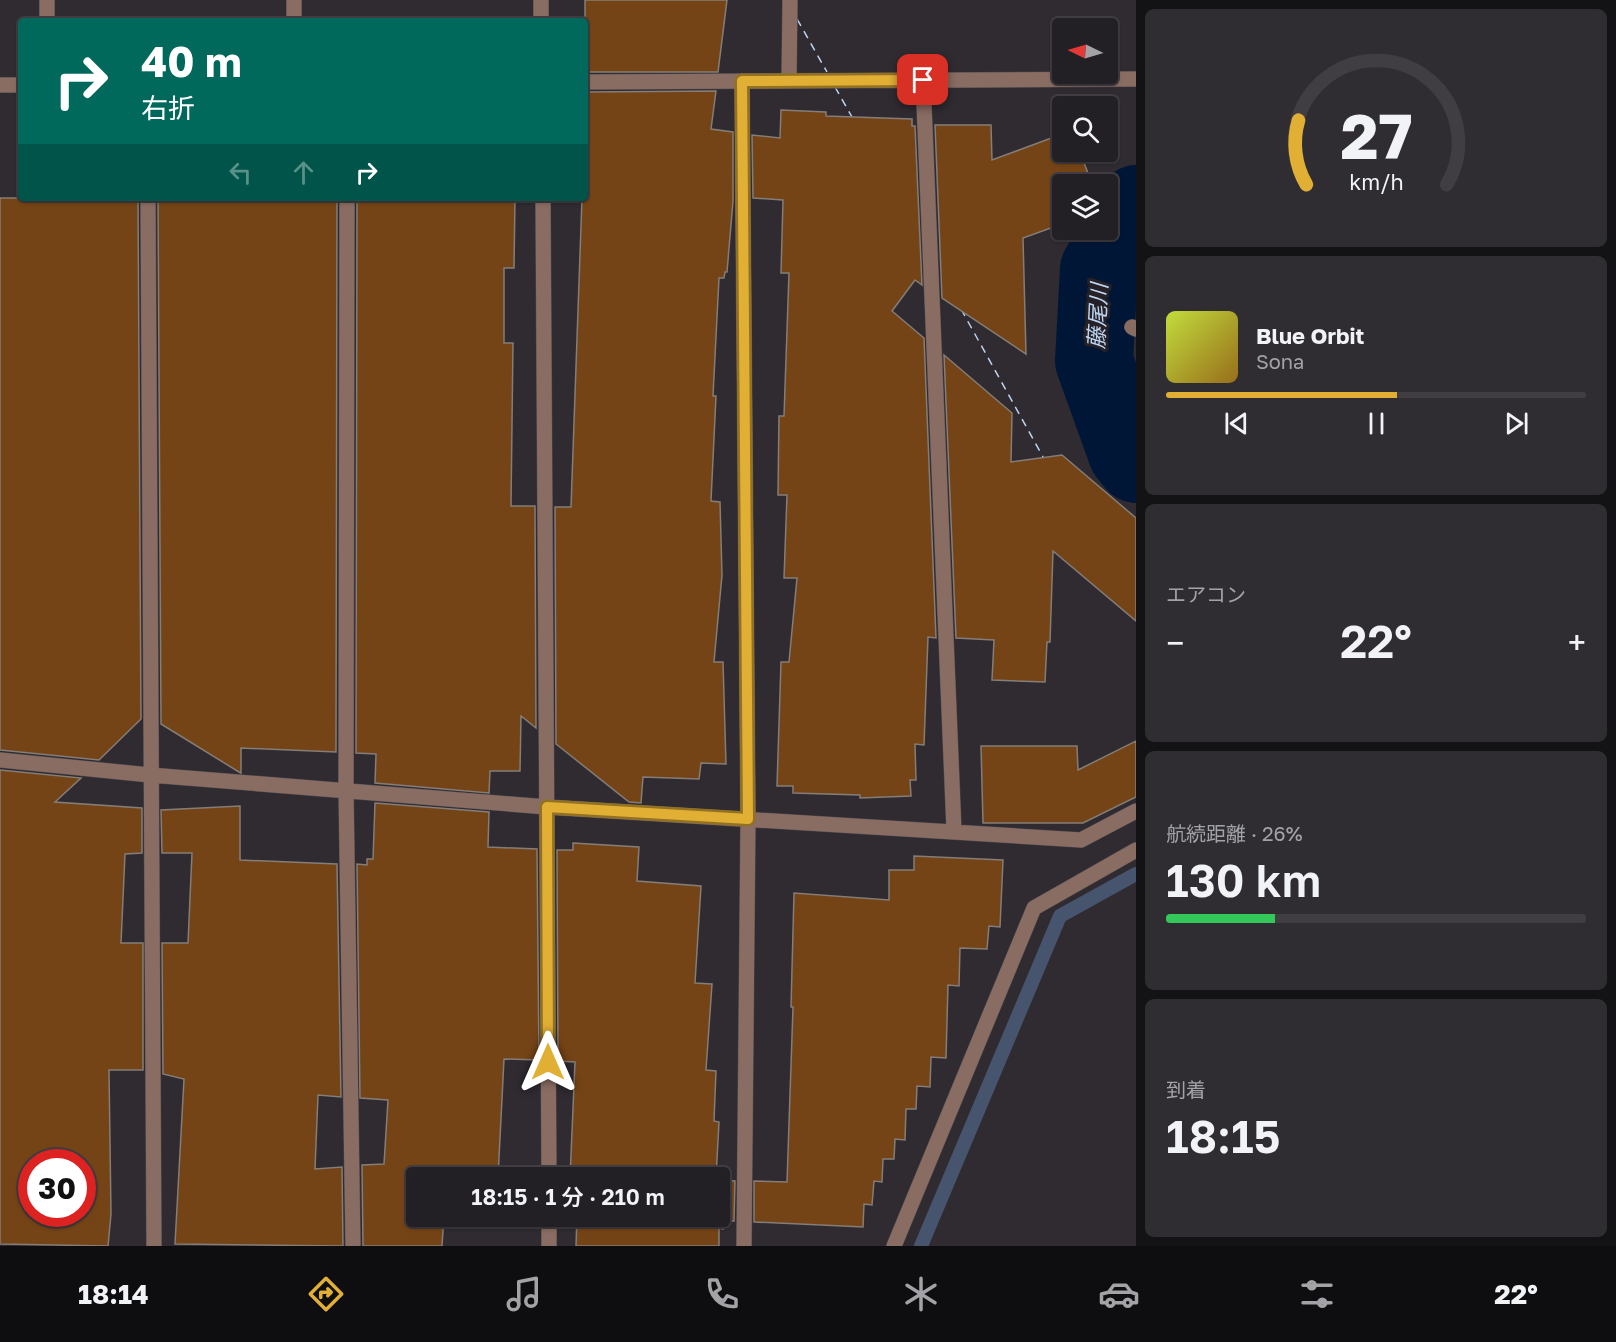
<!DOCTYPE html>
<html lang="ja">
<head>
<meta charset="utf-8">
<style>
	body { margin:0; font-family:"Golos Text","Noto Sans JP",sans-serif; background:#2f2d32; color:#f1f3f6; height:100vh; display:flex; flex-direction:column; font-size:22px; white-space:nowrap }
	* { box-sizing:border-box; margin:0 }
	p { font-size:20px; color:#a3a3a7 }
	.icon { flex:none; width:33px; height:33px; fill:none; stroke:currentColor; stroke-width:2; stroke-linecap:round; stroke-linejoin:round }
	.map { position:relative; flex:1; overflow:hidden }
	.drawer { display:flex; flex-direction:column; gap:9px; padding:9px; background:#131214; width:480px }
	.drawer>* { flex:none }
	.hud { position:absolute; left:18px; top:18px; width:570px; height:183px; border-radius:6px; box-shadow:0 2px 4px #0004,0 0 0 2px #403e42; background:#00695c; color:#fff; overflow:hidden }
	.needle { width:39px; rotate:275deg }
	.tools { position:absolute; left:1052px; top:18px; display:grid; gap:12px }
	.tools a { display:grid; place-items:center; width:66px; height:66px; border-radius:6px; background:#232025; box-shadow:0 2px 4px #0004,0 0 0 2px #403e42; font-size:30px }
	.speed { position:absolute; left:18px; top:1149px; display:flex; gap:12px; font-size:30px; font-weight:700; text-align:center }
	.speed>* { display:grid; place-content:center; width:78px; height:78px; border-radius:50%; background:#232025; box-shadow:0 2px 4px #0004,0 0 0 2px #403e42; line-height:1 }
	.speed .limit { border:9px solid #d22; background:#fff; color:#111 }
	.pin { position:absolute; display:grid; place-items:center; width:51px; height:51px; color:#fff; margin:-26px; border-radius:12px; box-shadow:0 3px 9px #0006 }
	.me { position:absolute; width:66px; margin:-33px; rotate:0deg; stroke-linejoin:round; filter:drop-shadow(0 0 4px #0008) }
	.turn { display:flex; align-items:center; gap:21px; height:126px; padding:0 24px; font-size:27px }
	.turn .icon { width:78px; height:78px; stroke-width:2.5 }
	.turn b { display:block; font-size:42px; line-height:51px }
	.lanes { display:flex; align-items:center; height:57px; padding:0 24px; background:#0003; justify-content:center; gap:30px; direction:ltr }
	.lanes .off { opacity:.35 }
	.big { font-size:45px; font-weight:600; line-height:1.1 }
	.drawer .card { flex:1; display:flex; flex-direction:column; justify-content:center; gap:9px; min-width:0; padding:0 21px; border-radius:9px; background:#2f2d32 }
	.drawer .dial { align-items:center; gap:0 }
	.dial svg { height:156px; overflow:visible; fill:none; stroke:#403e42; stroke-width:7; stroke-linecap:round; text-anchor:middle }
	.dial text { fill:#f1f3f6; stroke:none }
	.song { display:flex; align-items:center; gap:18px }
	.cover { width:72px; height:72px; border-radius:9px; background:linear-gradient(135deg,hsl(70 70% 55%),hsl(40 70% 35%)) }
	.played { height:6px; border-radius:3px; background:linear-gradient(90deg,#e1af34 55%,#403e42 55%) }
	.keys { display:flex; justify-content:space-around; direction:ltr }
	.heat { display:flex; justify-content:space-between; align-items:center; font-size:33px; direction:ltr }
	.charge { height:9px; border-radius:4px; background:linear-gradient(90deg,#34c759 26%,#403e42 0) }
	.trip { position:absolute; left:406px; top:1167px; width:324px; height:60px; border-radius:6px; background:#232025; box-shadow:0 2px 4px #0004,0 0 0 2px #403e42; font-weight:600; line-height:60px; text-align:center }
	.tabs { display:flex; height:96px; justify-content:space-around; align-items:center; background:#0e0d0f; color:#a3a3a7 }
	.tabs .icon { width:42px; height:42px }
	.tabs .on { color:#e1af34 }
	.tabs b { font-size:27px; color:#f1f3f6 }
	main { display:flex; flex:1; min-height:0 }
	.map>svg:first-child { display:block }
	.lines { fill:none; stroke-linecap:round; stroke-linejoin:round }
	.stream { stroke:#46556d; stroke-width:14 }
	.river { stroke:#001636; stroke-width:78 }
	.ferry { stroke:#bdd5f2; stroke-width:1.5; stroke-dasharray:8 6; stroke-linecap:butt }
	.building { fill:#754416; stroke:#847d78; stroke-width:1.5; fill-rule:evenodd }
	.minor-casing { stroke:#4d494f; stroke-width:16 }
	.minor { stroke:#896c62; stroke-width:15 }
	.route-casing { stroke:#927222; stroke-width:15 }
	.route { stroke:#e1af34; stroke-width:10 }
	.labels { text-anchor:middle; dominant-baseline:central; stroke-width:6; stroke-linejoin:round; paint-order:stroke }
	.water-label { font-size:22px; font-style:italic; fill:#bdd5f2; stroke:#252127 }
</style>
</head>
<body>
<main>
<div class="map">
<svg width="1136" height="1246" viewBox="0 0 1136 1246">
	<rect width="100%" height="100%" fill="#2f2b31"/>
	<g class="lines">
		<path class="stream" d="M921,1246L1060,916L1136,874"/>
		<path class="river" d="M1136,204L1099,269L1094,361L1127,453L1136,464"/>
		<path class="ferry" d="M797,19L827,72
			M835,87L852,117
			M961,309L1043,457"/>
	</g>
	<path class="building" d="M585,0H727L718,72H585Z
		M716,91L711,129L733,132V201L727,272H725L724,278H719L713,396H716L711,501L720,502L722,575L714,662H723L726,764L701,763L699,779L643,777L641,803L629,802L556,744L555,507H571L582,198H585V92Z
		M781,110L826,112V116L912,119V126H915L922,285L915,280L892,311L924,338L936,638L928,637L924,745L915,744L916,780H910L911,796L860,798V795L793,793V786H777L781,662H789L797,578H784L787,495H778L779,416H784L789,273H781L783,200L753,198L752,135L780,138Z
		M935,125H991L992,160L1062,134V152H1080L1092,184H1062V224L1023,238L1026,354L942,298Z
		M0,198H138L141,719L99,760L0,750Z
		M158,198H337L336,752L241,748V773L239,772L161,724Z
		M357,198H515L514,268H504V343H513L511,506H535L536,728L521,716L520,771H490L489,793L375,783L376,754L356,753Z
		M944,355L1012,413L1011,462L1062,455L1136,518V621L1053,551L1050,642H1047L1045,682L992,680L994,640L956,638Z
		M1136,741V797L1083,823H983L981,746H1077L1078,770Z
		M0,770L81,778L55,802L142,808V853L125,854L121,943H143V1070H109L111,1214L108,1246L0,1244ZM32,1162H82V1214H32Z
		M375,803L489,812L488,847L537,849L539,1060L504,1059L498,1178H417V1216H444L442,1246H363L362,1165L384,1164L388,1100L360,1098L357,864L367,865V859H373Z
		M240,806V860L337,864L341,1097L318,1095L315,1169L342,1167L343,1246L175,1244L184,1079L163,1074L162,943H188L192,853H162L161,810Z
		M573,843L639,847L637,881L701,886L695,983L712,984L706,1070L716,1071L714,1121L719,1122L716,1178H570L575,1062L558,1061L557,850H573Z
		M914,856L1003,860L1000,927L989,926L987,949L960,948L959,986L948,985L946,1058L931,1057L930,1087L917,1086L916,1109H906L905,1140L895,1139L894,1159H883L882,1182L874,1181L872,1205L864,1204L863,1227L754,1222V1181L787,1182L793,1007H791L794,893L889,900V870H914Z
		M720,1180L735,1181L734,1221H723V1229L719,1228V1246H576L577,1216H720Z"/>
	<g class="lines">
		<g class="minor-casing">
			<path id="minor" d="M47,0V21
				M541,0V21
				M294,21V0
				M789,80L790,0
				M923,80L954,831
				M742,81L748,819L744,1246
				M585,82L1136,79
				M0,85H21
				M148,198L154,1246
				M347,198L346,790L353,1246
				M543,198L549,1178
				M1132,327L1136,329
				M0,760L150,775L547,807L1081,840L1136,811
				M549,1216V1246
				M894,1246L1034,908L1136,850"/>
		</g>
		<use href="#minor" class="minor"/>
	</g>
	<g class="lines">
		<g class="route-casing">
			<path id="route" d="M548,1062L547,807L748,819L742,81L923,80"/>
		</g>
		<use href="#route" class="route"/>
	</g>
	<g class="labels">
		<g class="water-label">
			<text transform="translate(1097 316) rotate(-87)">藤尾川</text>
		</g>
	</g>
</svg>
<div class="tools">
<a><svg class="needle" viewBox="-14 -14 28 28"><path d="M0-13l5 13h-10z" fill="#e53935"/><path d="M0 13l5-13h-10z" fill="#a3a3a7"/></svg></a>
<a><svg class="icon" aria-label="search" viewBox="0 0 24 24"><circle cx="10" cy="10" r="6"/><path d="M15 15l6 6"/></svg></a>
<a><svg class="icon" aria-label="layers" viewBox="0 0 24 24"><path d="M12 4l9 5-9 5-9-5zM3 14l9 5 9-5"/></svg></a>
</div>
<div class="speed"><div class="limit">30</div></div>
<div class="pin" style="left:923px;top:80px;background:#d93025"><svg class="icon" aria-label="arrive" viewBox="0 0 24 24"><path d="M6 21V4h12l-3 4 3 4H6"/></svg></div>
<svg class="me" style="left:548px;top:1062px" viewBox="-20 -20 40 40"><path d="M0-17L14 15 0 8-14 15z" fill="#e1af34" stroke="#fff" stroke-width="4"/></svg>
<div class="trip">18:15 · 1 分 · 210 m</div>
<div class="hud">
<div class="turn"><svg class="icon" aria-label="right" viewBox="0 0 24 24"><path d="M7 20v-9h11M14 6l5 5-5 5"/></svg><div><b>40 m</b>右折</div></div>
<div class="lanes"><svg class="icon off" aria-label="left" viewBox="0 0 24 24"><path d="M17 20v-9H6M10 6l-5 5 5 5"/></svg><svg class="icon off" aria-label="ahead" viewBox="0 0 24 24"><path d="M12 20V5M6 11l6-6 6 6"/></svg><svg class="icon" aria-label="right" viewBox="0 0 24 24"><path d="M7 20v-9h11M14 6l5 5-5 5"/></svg></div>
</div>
</div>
<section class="drawer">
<div class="card dial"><svg viewBox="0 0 100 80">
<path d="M14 69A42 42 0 1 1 86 69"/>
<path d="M14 69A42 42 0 0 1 10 36" stroke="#e1af34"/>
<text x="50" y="56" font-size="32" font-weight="700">27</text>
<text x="50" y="72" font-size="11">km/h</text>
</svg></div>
<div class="card">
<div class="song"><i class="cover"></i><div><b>Blue Orbit</b><p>Sona</p></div></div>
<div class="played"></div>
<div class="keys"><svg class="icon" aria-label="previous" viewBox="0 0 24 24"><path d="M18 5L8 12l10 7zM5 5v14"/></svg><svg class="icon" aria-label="pause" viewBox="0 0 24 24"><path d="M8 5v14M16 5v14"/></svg><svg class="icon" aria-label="next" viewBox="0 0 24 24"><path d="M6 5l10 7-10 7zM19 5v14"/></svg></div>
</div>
<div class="card"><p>エアコン</p>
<div class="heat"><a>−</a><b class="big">22°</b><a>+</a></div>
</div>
<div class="card"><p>航続距離 · 26%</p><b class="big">130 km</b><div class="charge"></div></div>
<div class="card"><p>到着</p><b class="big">18:15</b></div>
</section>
</main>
<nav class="tabs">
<b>18:14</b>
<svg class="icon on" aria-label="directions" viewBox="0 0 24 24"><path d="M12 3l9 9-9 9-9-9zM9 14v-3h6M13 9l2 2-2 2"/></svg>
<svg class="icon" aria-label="music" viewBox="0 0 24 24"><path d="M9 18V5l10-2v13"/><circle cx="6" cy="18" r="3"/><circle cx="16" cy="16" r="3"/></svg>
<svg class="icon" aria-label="phone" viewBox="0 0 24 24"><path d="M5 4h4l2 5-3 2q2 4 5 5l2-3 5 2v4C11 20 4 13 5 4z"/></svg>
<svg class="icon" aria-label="climate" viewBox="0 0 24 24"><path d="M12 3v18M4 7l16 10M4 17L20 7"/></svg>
<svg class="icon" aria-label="car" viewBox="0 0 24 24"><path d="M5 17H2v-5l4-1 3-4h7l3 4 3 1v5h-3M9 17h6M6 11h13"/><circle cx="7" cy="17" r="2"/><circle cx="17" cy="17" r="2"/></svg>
<svg class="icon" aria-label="filters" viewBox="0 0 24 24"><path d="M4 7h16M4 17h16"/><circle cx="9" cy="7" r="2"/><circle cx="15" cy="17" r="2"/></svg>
<b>22°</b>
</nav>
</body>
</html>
